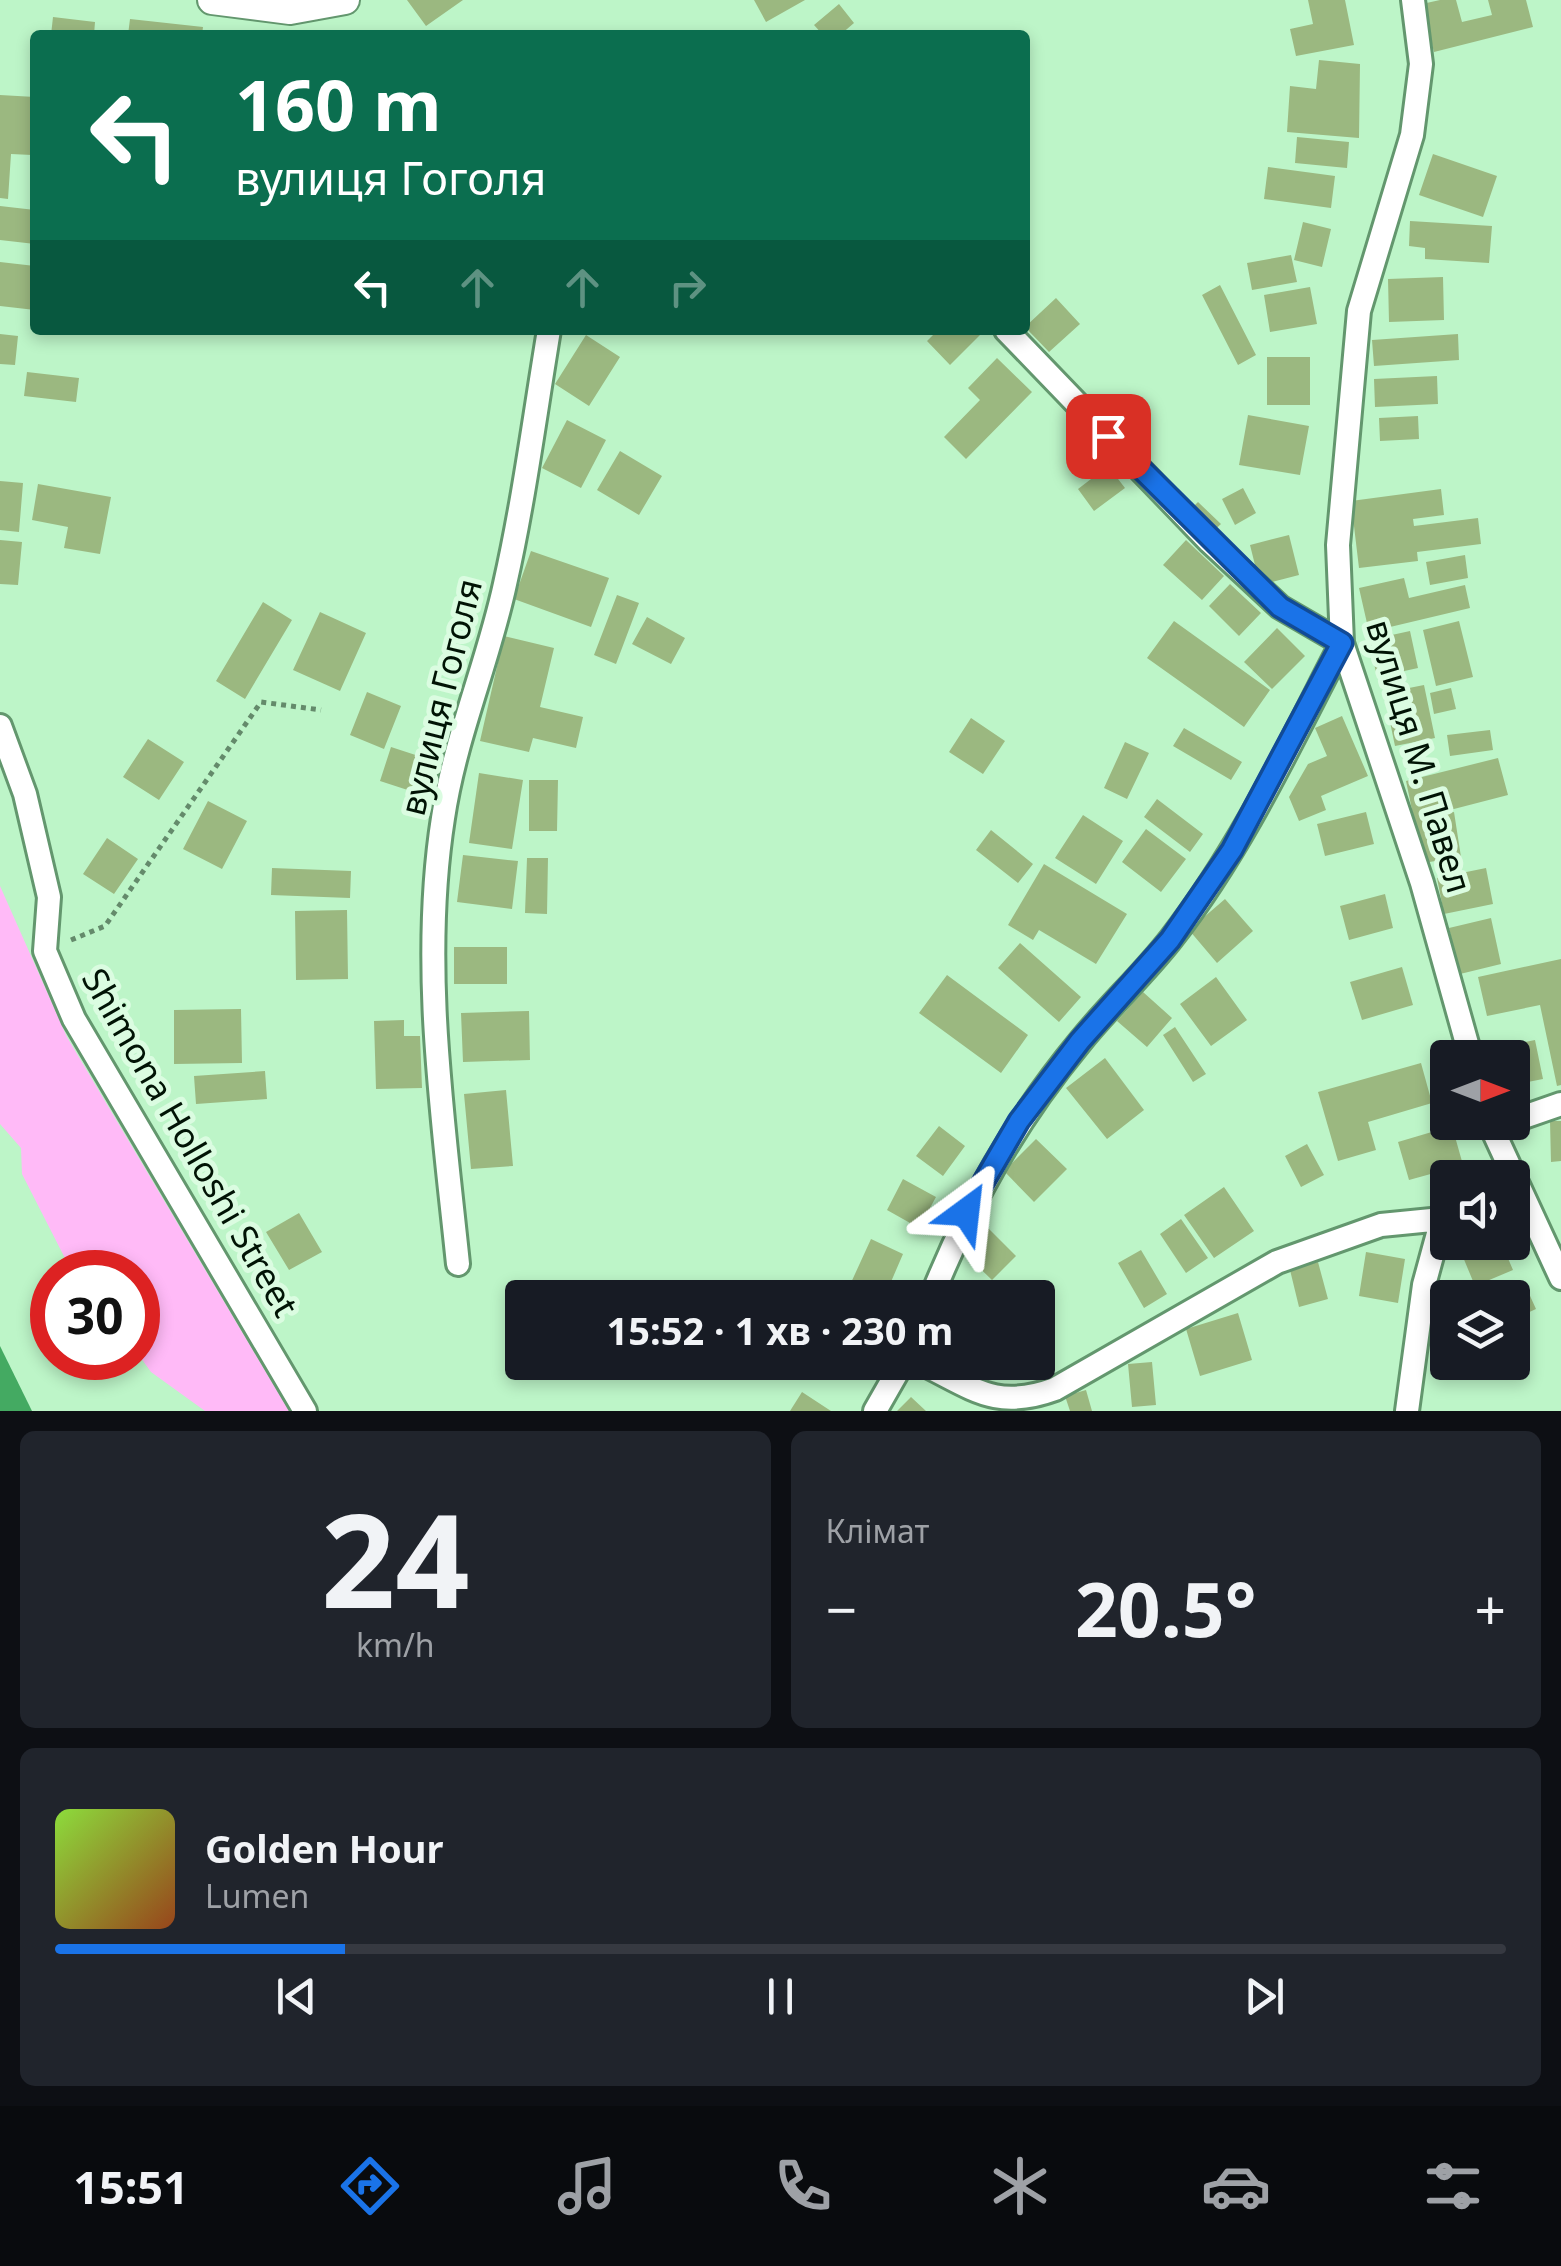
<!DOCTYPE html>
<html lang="uk">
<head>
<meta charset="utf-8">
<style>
	body { margin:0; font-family:"Noto Sans",sans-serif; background:#20242c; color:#f1f3f6; height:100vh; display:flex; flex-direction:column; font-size:38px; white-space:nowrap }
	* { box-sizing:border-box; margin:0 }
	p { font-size:32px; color:#9ea1a6 }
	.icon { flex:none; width:55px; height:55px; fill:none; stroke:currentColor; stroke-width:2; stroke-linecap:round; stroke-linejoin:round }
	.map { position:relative; height:1411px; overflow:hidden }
	.side { display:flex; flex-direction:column; gap:20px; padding:20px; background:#0d0f14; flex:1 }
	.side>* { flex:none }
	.guide { position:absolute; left:30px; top:30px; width:1000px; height:305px; border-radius:10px; box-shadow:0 5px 15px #0003; background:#0b6e4f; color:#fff; overflow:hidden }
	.needle { width:65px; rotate:90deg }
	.buttons { position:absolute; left:1430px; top:1040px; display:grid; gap:20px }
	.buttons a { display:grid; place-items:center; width:100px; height:100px; border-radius:10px; background:#171b24; box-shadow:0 5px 15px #0003; font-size:50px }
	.speed { position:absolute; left:30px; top:1250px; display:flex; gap:20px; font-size:50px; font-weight:700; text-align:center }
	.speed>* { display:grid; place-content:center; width:130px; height:130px; border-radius:50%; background:#171b24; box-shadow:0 5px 15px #0003; line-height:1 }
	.speed .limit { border:15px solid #d22; background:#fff; color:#111 }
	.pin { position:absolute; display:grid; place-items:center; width:85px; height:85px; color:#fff; margin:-42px; border-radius:20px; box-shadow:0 5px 15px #0006 }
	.me { position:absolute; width:110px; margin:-55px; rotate:30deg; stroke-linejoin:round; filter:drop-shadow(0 0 8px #0008) }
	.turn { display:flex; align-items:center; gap:35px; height:210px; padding:0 40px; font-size:45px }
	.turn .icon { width:130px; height:130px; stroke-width:2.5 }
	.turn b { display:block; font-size:70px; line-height:85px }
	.lanes { display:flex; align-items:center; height:95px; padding:0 40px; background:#0003; justify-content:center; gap:50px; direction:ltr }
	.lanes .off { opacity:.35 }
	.big { font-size:75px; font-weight:700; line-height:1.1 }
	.side .tile { flex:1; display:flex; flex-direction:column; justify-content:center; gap:15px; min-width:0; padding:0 35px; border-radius:15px; background:#20242c }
	.side .dial { align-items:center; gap:0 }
	.dial b { font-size:130px; line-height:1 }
	.song { display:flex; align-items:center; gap:30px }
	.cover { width:120px; height:120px; border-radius:15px; background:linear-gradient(135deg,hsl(90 70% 55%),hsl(20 70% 35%)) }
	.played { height:10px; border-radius:5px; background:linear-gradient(90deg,#1a73e8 20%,#363941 20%) }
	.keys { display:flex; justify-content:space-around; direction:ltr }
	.heat { display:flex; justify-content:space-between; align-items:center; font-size:55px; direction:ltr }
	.side .tiles { flex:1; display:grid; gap:20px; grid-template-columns:1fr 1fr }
	.tile:last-child { grid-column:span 2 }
	.trip { position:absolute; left:505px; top:1280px; width:550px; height:100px; border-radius:10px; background:#171b24; box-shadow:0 5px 15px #0003; font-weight:700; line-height:100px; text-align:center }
	.dock { display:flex; height:160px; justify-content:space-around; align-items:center; background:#090b0e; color:#9ea1a6 }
	.dock .icon { width:70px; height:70px }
	.dock .on { color:#1a73e8 }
	.dock b { font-size:45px; color:#f1f3f6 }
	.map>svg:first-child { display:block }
	.green { fill:#ffbaf7 }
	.water { fill:#44aa62 }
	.building { fill:#9bb880 }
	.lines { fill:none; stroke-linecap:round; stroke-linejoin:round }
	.minor-casing { stroke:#63976e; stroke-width:28 }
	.tertiary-casing { stroke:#63976e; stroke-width:32 }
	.path { stroke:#648a6b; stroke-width:5; stroke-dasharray:5 5; stroke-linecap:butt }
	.minor { stroke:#fff; stroke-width:22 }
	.tertiary { stroke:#fff; stroke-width:28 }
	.route-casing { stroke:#114b97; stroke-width:25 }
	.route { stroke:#1a73e8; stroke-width:18 }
	.labels { text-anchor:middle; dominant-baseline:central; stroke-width:10; stroke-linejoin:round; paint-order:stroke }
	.street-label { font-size:35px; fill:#011305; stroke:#dbfce1 }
</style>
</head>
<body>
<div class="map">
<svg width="1561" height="1411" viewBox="0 0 1561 1411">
	<rect width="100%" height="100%" fill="#bdf5c8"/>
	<path class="green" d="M0,886L67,1037L289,1411H205L151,1372L138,1354V1272H72L22,1174L21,1148L0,1124Z"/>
	<path class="water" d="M0,1346L32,1411H0Z"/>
	<path class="building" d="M407,0H463L426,26Z
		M754,0H805L766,22Z
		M1308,0H1345L1354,45L1296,56L1290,29L1313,24Z
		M1440,0H1456L1462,22L1492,15L1488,0H1526L1533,27L1434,52L1422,4Z
		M839,4L854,23L840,35H823L814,25Z
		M53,17L95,22L94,35H51Z
		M130,19L203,27L202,35H128Z
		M1319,60L1360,64L1359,138L1287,132L1290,86L1316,89Z
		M0,95L35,97L32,155L11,154L8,199L0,198Z
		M1297,137L1349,142L1347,168L1295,163Z
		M1433,154L1497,176L1483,217L1419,195Z
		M1268,167L1335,176L1331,208L1264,199Z
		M0,206L35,210V244L0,240Z
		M1410,221L1492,226L1489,263L1425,259V248L1409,246Z
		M1303,222L1331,229L1322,267L1294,260Z
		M1291,255L1297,282L1252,290L1247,263Z
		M0,262L35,266V310L0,306Z
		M1443,277L1444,320L1389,322L1388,279Z
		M1220,285L1256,355L1238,365L1202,295Z
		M1310,287L1317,324L1270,332L1264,295Z
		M1056,298L1080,324L1049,352L1025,327Z
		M938,330H976L980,335L950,365L927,341Z
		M0,334L18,336L15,365L0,364Z
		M1458,334L1459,360L1374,366L1372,340Z
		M586,335L620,357L589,406L555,384Z
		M1267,357H1310V405H1267Z
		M997,358L1032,392L966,459L944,437L980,400L968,388Z
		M27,372L79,378L76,402L24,396Z
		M1437,376L1438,404L1375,407L1374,379Z
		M1248,415L1309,426L1300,475L1239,465Z
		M1418,416L1419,439L1380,441L1379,418Z
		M567,420L606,440L581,488L542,468Z
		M620,451L662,476L639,515L597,490Z
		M1108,466L1125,488L1094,511L1078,489Z
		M0,481L23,483L19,532L0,530Z
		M38,484L111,497L100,554L64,548L68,527L32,520Z
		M1243,488L1256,513L1235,525L1222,499Z
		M1441,489L1444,515L1413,519L1414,526L1478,518L1481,544L1417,552L1418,561L1359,568L1351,501Z
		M1198,502L1221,524L1208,536L1186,514Z
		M1289,535L1299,575L1260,585L1250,545Z
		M0,540L22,542L18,585L0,584Z
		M1186,540L1224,576L1202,600L1163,565Z
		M531,551L609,578L591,627L514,599Z
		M1465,555L1468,578L1430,585L1426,562Z
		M1404,578L1409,598L1465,585L1470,608L1369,632L1359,588Z
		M1230,584L1261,613L1239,636L1209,606Z
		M617,595L639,603L616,664L594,655Z
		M263,602L292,620L245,699L216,681Z
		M320,612L366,633L340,691L293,670Z
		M647,617L685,638L671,664L632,644Z
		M1174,621L1270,690L1244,727L1147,658Z
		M1459,621L1473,677L1436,686L1423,630Z
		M1277,628L1305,656L1272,689L1244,662Z
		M1410,631L1418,668L1377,677L1369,640Z
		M504,636L554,648L540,707L583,717L576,748L533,738L529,752L480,741Z
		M1424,685L1435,738L1395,746L1384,693Z
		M1451,688L1456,709L1434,714L1430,693Z
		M367,692L401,706L384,749L350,735Z
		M1342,716L1368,776L1321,796L1326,810L1299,821L1289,797L1308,764L1327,756L1315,728Z
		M971,718L1005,741L983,774L949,752Z
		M1184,728L1242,762L1231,780L1173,746Z
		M1490,730L1493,750L1450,756L1447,735Z
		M148,739L184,762L159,800L123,777Z
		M1125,742L1149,753L1127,799L1104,788Z
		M391,747L434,761L423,795L380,781Z
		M1498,758L1508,795L1423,817L1454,812L1461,857L1423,863L1406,781Z
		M479,773L523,780L512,849L469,843Z
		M529,780H558L557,831H529Z
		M1157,799L1203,834L1190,852L1144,817Z
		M208,801L247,821L222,869L183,849Z
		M1366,812L1374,844L1325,856L1317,824Z
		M1083,815L1123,841L1096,884L1055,858Z
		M1146,829L1186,859L1161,892L1122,862Z
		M991,830L1033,864L1018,883L976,850Z
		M107,838L138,859L114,894L83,874Z
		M463,855L518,861L512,909L457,902Z
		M527,858H548L547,914L525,913Z
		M1044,864L1127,914L1096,964L1039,930L1033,940L1008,925Z
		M272,868L351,871L350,898L271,895Z
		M1486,868L1493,904L1444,914L1437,878Z
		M1385,894L1393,928L1349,940L1340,906Z
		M1225,899L1253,931L1217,963L1189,930Z
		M347,910L348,979L296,980L295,911Z
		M1491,918L1501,964L1460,974L1449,928Z
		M1020,943L1081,997L1059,1022L998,968Z
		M454,947H507V984H454Z
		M1561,959V1085L1557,1086L1540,1005L1487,1016L1478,977Z
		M1402,967L1413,1005L1362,1020L1350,982Z
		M947,975L1028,1035L1001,1073L919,1013Z
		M1216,977L1247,1020L1211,1046L1180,1004Z
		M1143,992L1172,1018L1147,1047L1117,1021Z
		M241,1009L242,1063L174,1064V1010Z
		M529,1011L530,1060L463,1062L461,1013Z
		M404,1020V1036H420L422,1088L376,1089L374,1021Z
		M1175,1027L1206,1074L1193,1082L1163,1035Z
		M1535,1040L1543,1079L1512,1085V1058H1491L1489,1049Z
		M1105,1058L1144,1110L1107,1139L1066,1088Z
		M1421,1063L1432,1103L1368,1122L1376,1150L1338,1161L1318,1092Z
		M265,1071L267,1099L196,1104L194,1076Z
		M506,1090L513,1166L471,1169L464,1094Z
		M1550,1121H1561V1161L1551,1162Z
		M939,1126L965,1146L943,1176L916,1156Z
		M1452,1126L1463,1165L1409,1180L1398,1142Z
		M1036,1139L1067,1169L1034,1202L1004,1171Z
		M1307,1144L1324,1175L1301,1187L1285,1156Z
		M903,1179L936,1197L919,1228L887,1210Z
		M1224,1187L1254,1231L1214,1258L1184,1215Z
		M299,1213L322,1252L289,1270L266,1232Z
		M1181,1219L1208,1258L1186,1273L1160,1234Z
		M987,1227L1016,1256L992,1280L963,1252Z
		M871,1239L903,1254L884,1298H844Z
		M1463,1242H1501L1513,1270L1475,1286L1458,1245Z
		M1141,1250L1167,1294L1144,1308L1118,1263Z
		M1366,1252L1405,1259L1398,1303L1359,1296Z
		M1318,1262L1328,1299L1299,1307L1290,1270Z
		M1526,1287L1536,1309L1512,1320V1298H1502Z
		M1238,1313L1252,1360L1200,1376L1186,1329Z
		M1152,1362L1156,1405L1132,1407L1128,1364Z
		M1086,1390L1092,1411H1070L1065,1396Z
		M802,1392L831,1411H790Z
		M911,1397L926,1411H897Z"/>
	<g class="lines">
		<g class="minor-casing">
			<path id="minor" d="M1413,0L1421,64L1412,135L1359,311L1338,545L1342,643L1422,883L1471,1058
				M0,726L25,794L49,897L45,951L74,1019L305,1411
				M1512,1121L1561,1104
				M1489,1122L1561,1278
				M458,1264C443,1118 420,964 443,818C455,737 488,663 505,584C524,500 535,414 549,330
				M931,1298C970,1202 1014,1122 1080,1042C1108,1007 1143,975 1171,939C1241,849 1290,744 1342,643L1280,607L1210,542L1006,330
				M919,1362C973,1388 995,1411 1055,1389L1277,1262L1381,1225L1442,1219
				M875,1411L903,1362
				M1407,1411L1424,1285L1442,1219L1448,1217"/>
		</g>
		<g class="tertiary-casing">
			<path id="tertiary" d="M212,0L290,10L345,0"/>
		</g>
		<path class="path" d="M71,940L105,926L261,702L321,710"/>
		<use href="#minor" class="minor"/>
		<use href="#tertiary" class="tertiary"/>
	</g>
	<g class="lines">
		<g class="route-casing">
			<path id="route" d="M966,1212L1019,1121L1080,1041L1170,940L1232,850L1342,643L1280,607L1108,436"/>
		</g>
		<use href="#route" class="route"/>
	</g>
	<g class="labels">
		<g class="street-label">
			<text transform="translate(440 697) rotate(-76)">вулиця Гоголя</text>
			<text transform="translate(1420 756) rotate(73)">вулиця М. Павел</text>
			<text transform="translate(191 1142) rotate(60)">Shimona Holloshi Street</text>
		</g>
	</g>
</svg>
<div class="buttons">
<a><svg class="needle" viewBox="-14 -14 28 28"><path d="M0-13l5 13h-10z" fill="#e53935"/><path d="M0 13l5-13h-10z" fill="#9ea1a6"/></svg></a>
<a><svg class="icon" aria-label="sound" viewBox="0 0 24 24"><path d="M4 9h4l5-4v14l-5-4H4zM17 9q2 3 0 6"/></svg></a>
<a><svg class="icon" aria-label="layers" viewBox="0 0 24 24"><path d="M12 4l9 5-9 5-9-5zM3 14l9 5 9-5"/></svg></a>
</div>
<div class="speed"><div class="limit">30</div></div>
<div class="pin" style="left:1108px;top:436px;background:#d93025"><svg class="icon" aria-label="arrive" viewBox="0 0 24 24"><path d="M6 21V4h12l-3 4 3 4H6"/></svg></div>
<svg class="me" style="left:966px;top:1212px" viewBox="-20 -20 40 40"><path d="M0-17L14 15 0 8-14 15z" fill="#1a73e8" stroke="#fff" stroke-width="4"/></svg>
<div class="trip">15:52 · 1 хв · 230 m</div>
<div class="guide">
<div class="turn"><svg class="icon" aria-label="left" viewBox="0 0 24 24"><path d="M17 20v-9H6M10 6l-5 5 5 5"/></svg><div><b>160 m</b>вулиця Гоголя</div></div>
<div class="lanes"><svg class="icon" aria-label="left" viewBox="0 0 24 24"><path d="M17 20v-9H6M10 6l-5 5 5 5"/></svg><svg class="icon off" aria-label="ahead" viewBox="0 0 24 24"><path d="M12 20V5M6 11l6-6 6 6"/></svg><svg class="icon off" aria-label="ahead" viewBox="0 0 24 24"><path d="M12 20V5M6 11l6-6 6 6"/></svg><svg class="icon off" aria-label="right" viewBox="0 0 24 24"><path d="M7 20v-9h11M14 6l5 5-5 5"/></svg></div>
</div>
</div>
<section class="side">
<div class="tiles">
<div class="tile dial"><b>24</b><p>km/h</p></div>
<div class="tile"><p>Клімат</p>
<div class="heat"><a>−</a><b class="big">20.5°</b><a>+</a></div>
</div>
<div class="tile">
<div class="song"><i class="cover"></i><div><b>Golden Hour</b><p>Lumen</p></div></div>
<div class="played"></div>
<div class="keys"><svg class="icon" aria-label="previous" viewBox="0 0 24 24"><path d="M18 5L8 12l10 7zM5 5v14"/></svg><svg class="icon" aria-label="pause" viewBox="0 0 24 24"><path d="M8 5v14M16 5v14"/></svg><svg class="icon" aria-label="next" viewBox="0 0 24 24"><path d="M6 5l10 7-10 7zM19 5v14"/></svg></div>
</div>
</div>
</section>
<nav class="dock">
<b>15:51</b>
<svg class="icon on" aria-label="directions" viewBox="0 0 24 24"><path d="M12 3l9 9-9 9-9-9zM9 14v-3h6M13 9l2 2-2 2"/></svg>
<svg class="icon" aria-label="music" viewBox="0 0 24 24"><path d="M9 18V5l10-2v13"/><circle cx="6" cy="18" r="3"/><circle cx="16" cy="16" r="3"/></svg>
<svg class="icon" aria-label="phone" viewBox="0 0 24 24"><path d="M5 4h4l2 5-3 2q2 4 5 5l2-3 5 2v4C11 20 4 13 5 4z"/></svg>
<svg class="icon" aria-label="climate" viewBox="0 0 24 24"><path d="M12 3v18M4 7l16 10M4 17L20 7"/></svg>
<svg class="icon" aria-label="car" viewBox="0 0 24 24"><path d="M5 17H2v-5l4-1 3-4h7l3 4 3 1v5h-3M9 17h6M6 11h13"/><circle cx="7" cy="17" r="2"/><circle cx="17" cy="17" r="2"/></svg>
<svg class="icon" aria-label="filters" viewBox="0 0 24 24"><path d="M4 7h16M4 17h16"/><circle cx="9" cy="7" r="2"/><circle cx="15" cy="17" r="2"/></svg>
</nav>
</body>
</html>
